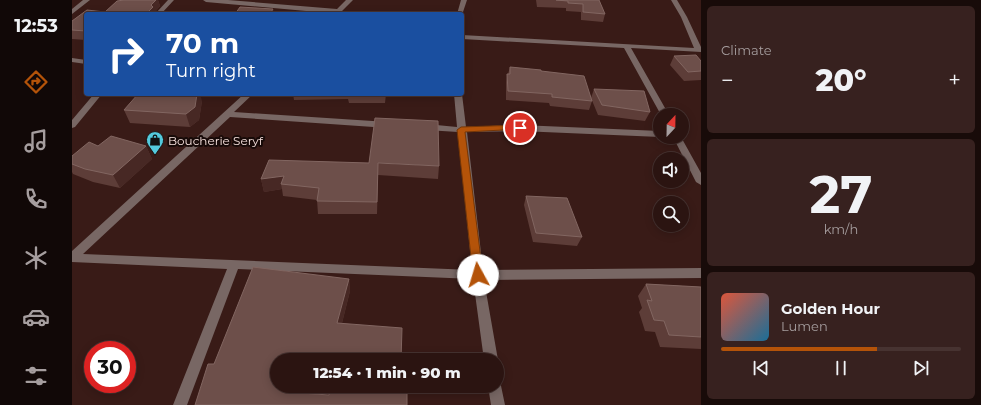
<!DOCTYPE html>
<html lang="en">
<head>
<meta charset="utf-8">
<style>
	body { margin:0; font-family:Montserrat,sans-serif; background:#37211f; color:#f1f3f6; height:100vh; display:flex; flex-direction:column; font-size:15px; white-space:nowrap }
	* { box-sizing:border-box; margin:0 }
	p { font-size:13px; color:#a69e9f }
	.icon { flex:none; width:22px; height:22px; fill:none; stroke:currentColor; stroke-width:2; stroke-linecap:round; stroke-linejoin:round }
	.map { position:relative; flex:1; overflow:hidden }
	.sheet { display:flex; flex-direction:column; gap:6px; padding:6px; background:#180b09; width:280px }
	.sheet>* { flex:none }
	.banner { position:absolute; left:12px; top:12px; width:380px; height:84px; border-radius:4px; box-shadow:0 2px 10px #0003,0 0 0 1px #473331; background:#1a4fa0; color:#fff; overflow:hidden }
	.needle { width:26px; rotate:22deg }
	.controls { position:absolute; left:581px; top:108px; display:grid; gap:8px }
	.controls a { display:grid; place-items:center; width:36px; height:36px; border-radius:50%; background:#2b1411; box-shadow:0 2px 10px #0003,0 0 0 1px #473331; font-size:20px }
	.speed { position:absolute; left:12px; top:341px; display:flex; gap:8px; font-size:20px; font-weight:700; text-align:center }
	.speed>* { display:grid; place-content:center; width:52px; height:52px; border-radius:50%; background:#2b1411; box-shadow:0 2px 10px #0003,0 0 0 1px #473331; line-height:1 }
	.speed .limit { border:6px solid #d22; background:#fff; color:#111 }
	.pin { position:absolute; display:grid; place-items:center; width:34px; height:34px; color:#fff; margin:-17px; border:2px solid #fff; border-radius:50%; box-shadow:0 1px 4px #0007 }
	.me { position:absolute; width:44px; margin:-22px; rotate:354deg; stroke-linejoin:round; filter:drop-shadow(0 0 3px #0008) }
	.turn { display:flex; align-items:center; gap:14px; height:84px; padding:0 16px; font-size:18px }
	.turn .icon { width:52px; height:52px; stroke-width:2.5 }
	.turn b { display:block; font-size:28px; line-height:34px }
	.big { font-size:30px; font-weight:800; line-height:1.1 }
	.sheet .widget { flex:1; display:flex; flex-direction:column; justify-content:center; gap:6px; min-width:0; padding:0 14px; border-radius:6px; background:#37211f }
	.sheet .dial { align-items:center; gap:0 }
	.dial b { font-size:52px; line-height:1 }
	.song { display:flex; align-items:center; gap:12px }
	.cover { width:48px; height:48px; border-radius:6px; background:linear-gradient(135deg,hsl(10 70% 55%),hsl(200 70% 35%)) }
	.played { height:4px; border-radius:2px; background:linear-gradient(90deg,#b45309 65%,#473331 65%) }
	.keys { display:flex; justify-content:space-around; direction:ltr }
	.heat { display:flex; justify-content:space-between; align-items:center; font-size:22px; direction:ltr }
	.trip { position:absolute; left:198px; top:353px; width:234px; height:40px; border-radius:20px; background:#2b1411; box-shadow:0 2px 10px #0003,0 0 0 1px #473331; font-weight:800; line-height:40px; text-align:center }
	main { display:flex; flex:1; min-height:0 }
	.dock { display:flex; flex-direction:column; width:72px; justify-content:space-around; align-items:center; background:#110807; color:#a69e9f }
	.dock .icon { width:28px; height:28px }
	.dock .selected { color:#b45309 }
	.dock b { font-size:18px; color:#f1f3f6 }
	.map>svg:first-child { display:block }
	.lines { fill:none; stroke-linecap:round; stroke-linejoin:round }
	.minor { fill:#786764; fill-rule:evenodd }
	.wall { fill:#5d3d38 }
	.shaded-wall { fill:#472824 }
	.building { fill:#6d4f4a; stroke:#826661 }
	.route { fill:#b45309; stroke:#753606 }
	.labels { text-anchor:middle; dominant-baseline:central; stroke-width:4; stroke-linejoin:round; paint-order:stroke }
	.poi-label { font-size:12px; fill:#f6e1dd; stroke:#170a08; text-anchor:start }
</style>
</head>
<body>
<main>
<nav class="dock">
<b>12:53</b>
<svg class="icon selected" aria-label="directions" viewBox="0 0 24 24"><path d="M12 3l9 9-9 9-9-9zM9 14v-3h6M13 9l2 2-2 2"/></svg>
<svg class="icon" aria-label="music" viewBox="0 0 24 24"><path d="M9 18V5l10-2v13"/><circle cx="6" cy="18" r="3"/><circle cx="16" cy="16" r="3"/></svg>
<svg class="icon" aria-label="phone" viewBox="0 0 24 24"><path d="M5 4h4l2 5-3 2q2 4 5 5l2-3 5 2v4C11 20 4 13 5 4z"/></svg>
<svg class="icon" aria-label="climate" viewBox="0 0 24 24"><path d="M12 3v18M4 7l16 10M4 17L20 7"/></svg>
<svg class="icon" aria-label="car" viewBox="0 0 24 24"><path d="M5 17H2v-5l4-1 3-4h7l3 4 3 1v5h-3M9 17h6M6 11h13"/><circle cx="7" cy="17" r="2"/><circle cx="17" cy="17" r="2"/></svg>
<svg class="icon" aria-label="filters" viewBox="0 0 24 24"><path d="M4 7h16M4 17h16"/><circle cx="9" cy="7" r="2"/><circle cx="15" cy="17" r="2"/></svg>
</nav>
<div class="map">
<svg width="629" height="405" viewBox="0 0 629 405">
	<rect width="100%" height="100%" fill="#391b17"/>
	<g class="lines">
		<path class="minor" d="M11,0H18L0,14V9Z
			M96,0H102L89,14H83Z
			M131,0H156L265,9L274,0H281L267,14L134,2Z
			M389,0H395L390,15V14H385Z
			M599,0H605L615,17L629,47V52L559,48L597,115H589L552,48L390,39V35L622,48L609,17Z
			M0,58L14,60V64L0,62Z
			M22,94H30L3,127L0,128V120Z
			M172,94H181L162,112L316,122L320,125L316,128L158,117L11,254L400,270L386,132L354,130L350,127L354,124L385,127L382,94H390L394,127L448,125L588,131V137L448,131L395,132L411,270L629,268V278L412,280L426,360L425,361V360H412L401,279L166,269L115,405H101L155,269L0,262V251Z
			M601,137H609L629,173V185L624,182Z
			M425,380L428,381L433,405H419L416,386H425Z"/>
	</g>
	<path class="wall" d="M52,0H86L88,6L83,12V14H14V40L0,39V21L15,10L33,12L45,1Z
		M464,0H527L533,14L531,22L509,20V12L494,11V8L465,7Z
		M602,56L629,61V80L612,81L598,65Z
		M438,67L469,71L520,101L517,110L478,106L477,103L434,100V82L435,74H436Z
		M522,89L578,112L573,121L526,115L519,98Z
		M221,94H314L313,103H277L276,99L222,100Z
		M130,101L127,120L118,127L58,123L52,110Z
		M26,146H74L80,159L48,188L21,182L1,174L0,172V156Z
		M297,163L367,166L366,179L306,175L305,214H246L245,200L211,196L210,189L192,192L189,179Z
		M454,196L510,237L505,246L461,242L452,205Z
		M277,279L278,291L270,323L329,360H205V386H221L220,393L123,405L142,364Z
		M574,284L629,287V349L588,347L583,332L573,331L567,312L570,308L566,296Z"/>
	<path class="shaded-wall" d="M84,0H86L88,6L83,12V14H74L79,5Z
		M201,9L202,14H198Z
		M125,94H128L130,101L127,120L118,127L114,114Z
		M74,146L80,159L48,188L41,175Z
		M306,163V175L305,214V202Z
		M212,176L209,184L210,189L192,192L189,179Z
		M277,279L278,291L267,335L265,323Z
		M216,386H221L218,403L215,392Z"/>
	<path class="building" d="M52,0H84L79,5L81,7L74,14H14V31L0,30V21L15,10L33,12L45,1Z
		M484,0H527L533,14L511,12V4L496,3V1Z
		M168,7L201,9L198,14H163Z
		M624,55L629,61V71L616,72L602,56Z
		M438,67L469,70V71L512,76L520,101L480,97V94L436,91L435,74H438Z
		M522,89L572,91L578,112L530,105Z
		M66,94H125L123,107L114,114L52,110Z
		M303,118L366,121L367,166L306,163L305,202L245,201L247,188L209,184L212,176L189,179L197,160L297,163Z
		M39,136L74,146L41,175L13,169L0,164V156L17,142L26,146Z
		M454,196L495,198L510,237L464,233Z
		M181,267L277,279L265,323L330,328L329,360H237L221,358V360H205V386H216L215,392L257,395L258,386H335V405H123L136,364H142Z
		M574,284L629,287V337L597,335L592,321L582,320L575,300L580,301Z"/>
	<path class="route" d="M448,125L450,126V129L393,132L411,275L409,278L406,279L402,278L401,275L385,130L389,127Z"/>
	<defs>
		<g id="shop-pin" transform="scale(0.9)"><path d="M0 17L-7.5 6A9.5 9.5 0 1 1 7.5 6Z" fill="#54cadd" stroke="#170a08"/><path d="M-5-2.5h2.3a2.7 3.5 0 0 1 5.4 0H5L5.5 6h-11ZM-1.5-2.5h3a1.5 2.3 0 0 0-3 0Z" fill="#111"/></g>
	</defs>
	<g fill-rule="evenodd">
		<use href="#shop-pin" x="83" y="140"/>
	</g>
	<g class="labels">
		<g class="poi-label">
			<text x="96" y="140">Boucherie Seryf</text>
		</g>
	</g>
</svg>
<div class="controls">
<a><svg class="needle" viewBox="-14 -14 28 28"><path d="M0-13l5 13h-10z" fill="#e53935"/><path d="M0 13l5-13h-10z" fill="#a69e9f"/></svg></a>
<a><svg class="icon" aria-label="sound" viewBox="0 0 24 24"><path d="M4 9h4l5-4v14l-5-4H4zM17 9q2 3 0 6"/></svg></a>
<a><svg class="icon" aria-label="search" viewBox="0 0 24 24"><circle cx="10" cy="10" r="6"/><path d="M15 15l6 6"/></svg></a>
</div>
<div class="speed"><div class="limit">30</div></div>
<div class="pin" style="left:448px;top:128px;background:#d93025"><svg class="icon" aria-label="arrive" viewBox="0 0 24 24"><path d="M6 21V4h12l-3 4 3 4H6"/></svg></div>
<svg class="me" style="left:406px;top:275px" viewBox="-20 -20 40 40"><circle r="19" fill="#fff"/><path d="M0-13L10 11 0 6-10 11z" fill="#b45309"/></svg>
<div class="trip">12:54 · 1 min · 90 m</div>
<div class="banner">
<div class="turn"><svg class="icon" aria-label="right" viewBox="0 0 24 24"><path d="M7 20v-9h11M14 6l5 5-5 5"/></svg><div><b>70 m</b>Turn right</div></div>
</div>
</div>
<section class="sheet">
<div class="widget"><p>Climate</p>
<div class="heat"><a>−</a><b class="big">20°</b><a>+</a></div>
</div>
<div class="widget dial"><b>27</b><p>km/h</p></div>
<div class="widget">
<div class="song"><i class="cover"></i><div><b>Golden Hour</b><p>Lumen</p></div></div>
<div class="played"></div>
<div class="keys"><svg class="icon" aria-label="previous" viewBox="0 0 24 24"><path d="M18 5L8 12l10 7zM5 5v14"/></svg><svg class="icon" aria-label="pause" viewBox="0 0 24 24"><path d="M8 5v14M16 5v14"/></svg><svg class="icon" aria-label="next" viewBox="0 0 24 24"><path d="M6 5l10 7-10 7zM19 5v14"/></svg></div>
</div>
</section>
</main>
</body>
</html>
